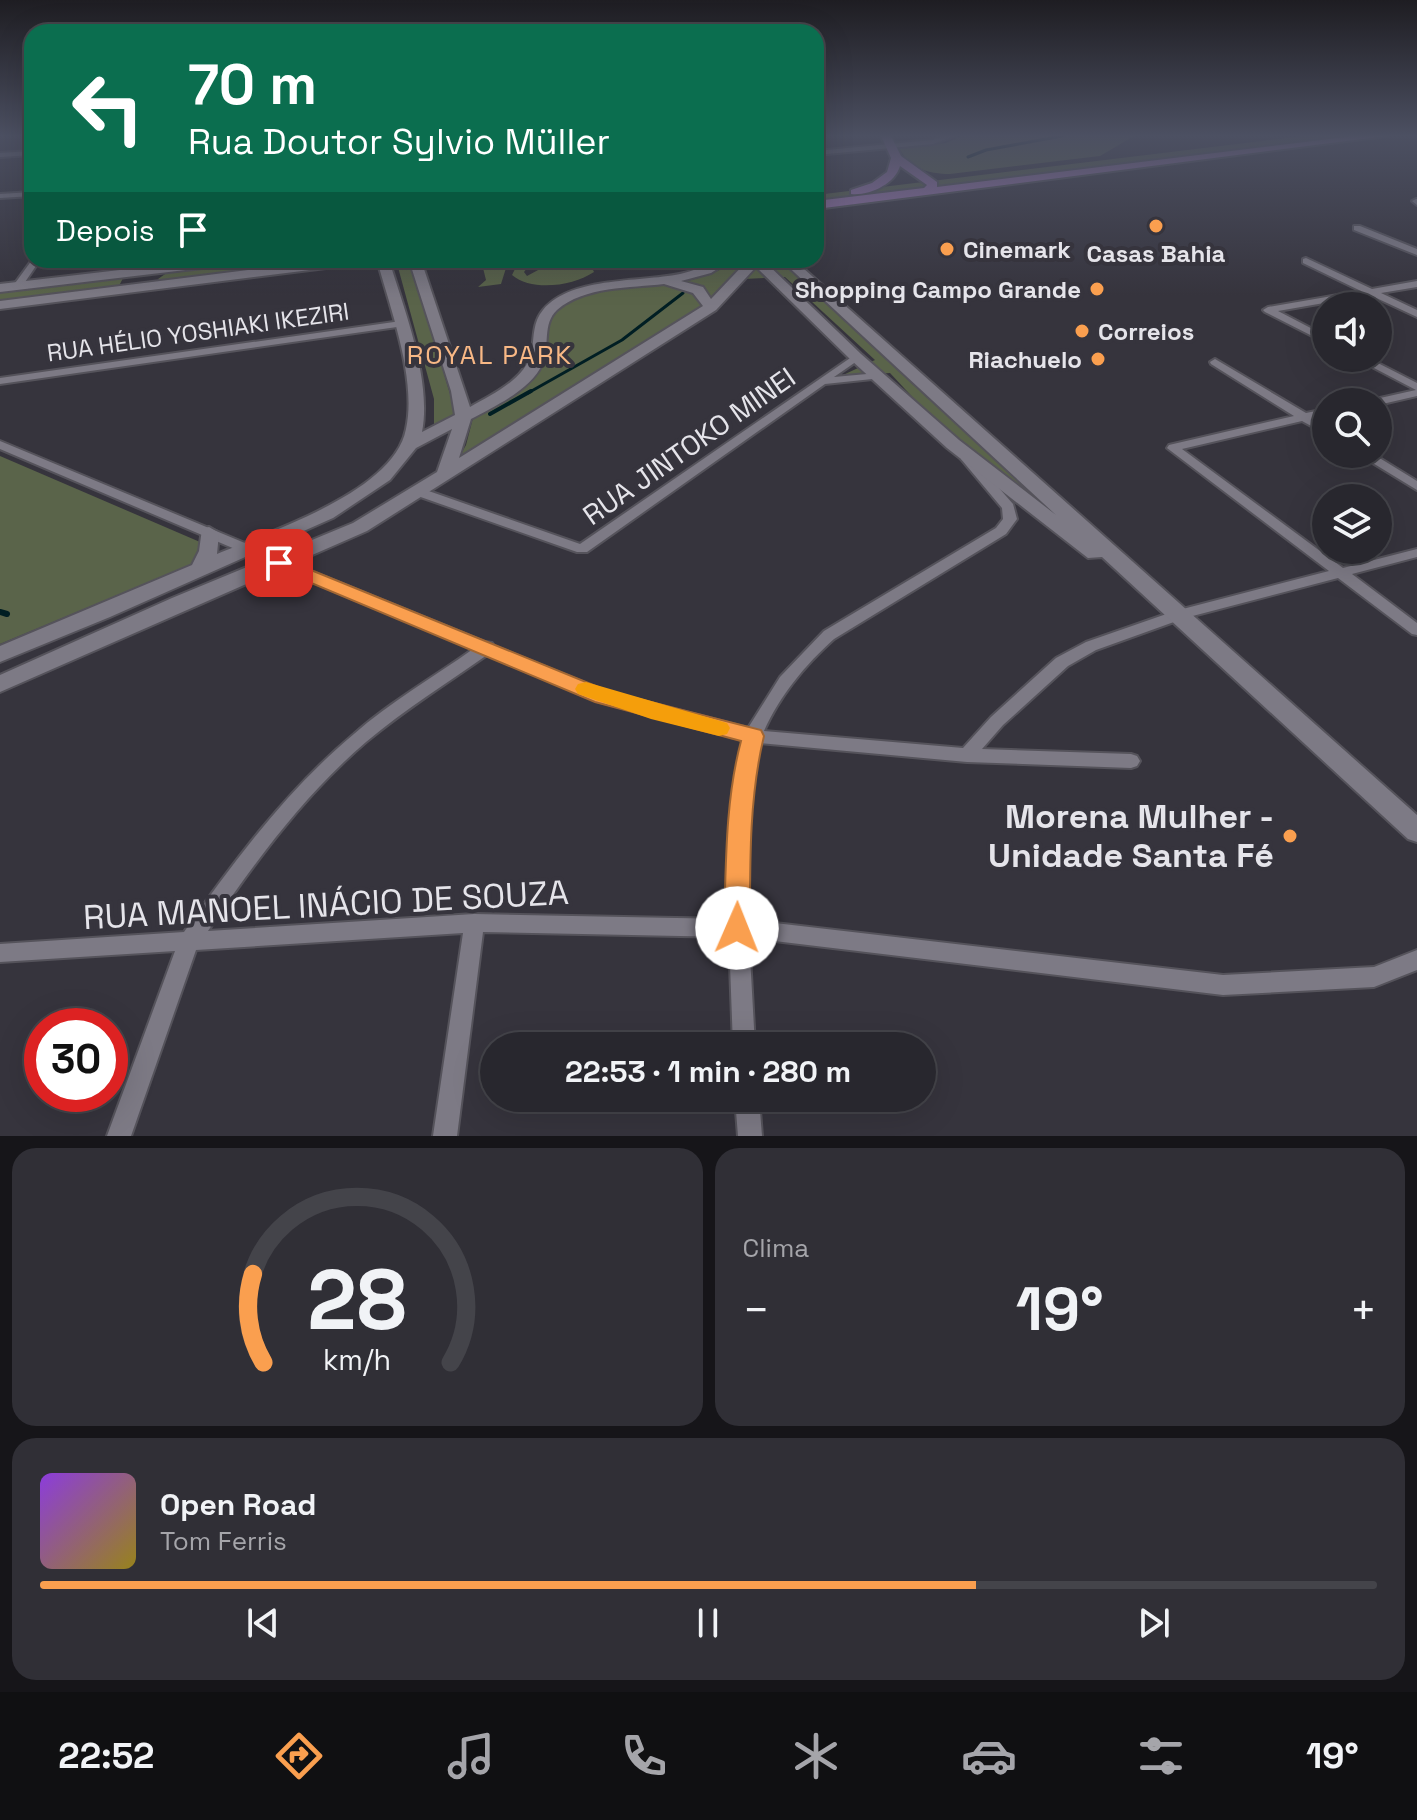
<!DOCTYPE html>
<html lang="pt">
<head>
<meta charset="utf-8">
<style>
	body { margin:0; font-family:"Space Grotesk",sans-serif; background:#302f36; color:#f1f3f6; height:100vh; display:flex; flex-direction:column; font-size:30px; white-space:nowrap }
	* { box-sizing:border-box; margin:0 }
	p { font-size:26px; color:#a5a5aa }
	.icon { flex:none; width:44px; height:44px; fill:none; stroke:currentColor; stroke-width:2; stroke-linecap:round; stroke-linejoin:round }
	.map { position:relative; height:1136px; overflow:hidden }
	.panel { display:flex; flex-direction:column; gap:12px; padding:12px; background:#161519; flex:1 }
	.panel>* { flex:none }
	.guide { position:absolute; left:24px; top:24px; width:800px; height:244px; border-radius:24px; box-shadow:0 8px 32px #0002,0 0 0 2px #44444a; background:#0b6e4f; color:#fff; overflow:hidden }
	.tools { position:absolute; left:1312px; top:292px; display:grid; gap:16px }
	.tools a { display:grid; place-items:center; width:80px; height:80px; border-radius:50%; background:#28272e; box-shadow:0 8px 32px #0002,0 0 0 2px #44444a; font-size:40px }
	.speed { position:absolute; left:24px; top:1008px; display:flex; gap:16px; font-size:40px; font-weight:700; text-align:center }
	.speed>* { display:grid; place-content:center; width:104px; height:104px; border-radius:50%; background:#28272e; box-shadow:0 8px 32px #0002,0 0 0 2px #44444a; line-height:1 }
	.speed .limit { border:12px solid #d22; background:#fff; color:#111 }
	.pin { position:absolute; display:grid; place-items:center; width:68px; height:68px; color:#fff; margin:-34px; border-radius:16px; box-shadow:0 4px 12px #0006 }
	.me { position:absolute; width:88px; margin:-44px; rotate:1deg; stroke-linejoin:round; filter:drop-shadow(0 0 6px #0008) }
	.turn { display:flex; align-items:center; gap:28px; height:168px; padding:0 32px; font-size:36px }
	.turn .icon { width:104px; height:104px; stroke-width:2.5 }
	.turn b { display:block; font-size:56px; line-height:68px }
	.then { display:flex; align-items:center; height:76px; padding:0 32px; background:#0003; gap:16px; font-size:30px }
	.big { font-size:60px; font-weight:600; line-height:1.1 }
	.panel .card { flex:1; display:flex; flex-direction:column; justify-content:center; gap:12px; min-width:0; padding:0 28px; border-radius:24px; background:#302f36 }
	.panel .dial { align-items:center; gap:0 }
	.dial svg { height:208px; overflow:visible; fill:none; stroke:#44444a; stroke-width:7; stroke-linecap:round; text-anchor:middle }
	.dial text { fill:#f1f3f6; stroke:none }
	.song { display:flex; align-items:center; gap:24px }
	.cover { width:96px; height:96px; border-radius:12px; background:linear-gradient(135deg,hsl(270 70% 55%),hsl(50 70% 35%)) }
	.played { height:8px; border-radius:4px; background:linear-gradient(90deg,#fa9f4f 70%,#44444a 70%) }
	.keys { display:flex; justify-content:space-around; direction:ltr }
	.heat { display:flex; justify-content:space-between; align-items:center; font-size:44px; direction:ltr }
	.panel .tiles { flex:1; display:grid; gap:12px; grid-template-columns:1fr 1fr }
	.card:last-child { grid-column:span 2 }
	.trip { position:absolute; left:480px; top:1032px; width:456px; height:80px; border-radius:40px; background:#28272e; box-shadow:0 8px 32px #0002,0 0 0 2px #44444a; font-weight:600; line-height:80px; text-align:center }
	.dock { display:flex; height:128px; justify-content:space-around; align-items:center; background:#101012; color:#a5a5aa }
	.dock .icon { width:56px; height:56px }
	.dock .selected { color:#fa9f4f }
	.dock b { font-size:36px; color:#f1f3f6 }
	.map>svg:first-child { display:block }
	.green { fill:#5a644a }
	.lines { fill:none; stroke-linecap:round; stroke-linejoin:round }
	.stream-far2 { stroke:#001e23; stroke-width:3 }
	.stream-far1 { stroke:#001e23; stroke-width:4 }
	.stream { stroke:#001e23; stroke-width:6 }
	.street-casing { stroke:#55535b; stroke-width:4 }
	.secondary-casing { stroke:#55535b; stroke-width:4 }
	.primary-casing { stroke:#55535b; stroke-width:4 }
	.street { fill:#7d7a85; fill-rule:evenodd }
	.secondary { fill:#7d7a85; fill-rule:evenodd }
	.primary { fill:#9a75ae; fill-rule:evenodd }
	.route { fill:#fa9f4f; stroke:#a26733; stroke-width:2 }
	.slow { fill:#f59e0b }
	.poi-dot { fill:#fa9f4f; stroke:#36343d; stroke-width:3 }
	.labels { text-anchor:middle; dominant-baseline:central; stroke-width:8; stroke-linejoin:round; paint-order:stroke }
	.far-poi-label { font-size:24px; font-weight:bold; fill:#e5e4ea; stroke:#36343d; text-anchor:start }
	.far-street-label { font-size:24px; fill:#e5e4ea; stroke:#36343d }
	.far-neighbourhood-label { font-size:26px; letter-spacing:2px; fill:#f8b885; stroke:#36343d }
	.street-label { font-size:28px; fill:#e5e4ea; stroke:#36343d }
	.near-poi-label { font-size:34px; font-weight:bold; fill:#e5e4ea; stroke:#36343d; text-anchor:end }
	.near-street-label { font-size:34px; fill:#e5e4ea; stroke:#36343d }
</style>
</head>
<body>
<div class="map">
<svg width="1417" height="1136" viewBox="0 0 1417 1136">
	<rect width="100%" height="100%" fill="#36343d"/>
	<path class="green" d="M962,136H1134L1100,156L950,174C928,174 909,168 899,148L946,143Z
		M1303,136H1370L816,204V195Z
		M268,260H357L164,283L158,279L168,272Z
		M396,260H410L456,414L434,426V399Z
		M505,260H533L524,272L527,276L540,269L537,262L540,260H604L592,268L594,272C573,286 532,292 512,275L517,265L513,264L506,268L501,284L478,287L486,280L483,268Z
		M735,260H748L723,290L701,309L457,461L466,445L474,414C498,402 525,392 539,370C552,351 538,321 559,308C611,275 685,299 735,260Z
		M758,260H779L933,403L1174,611L932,418L890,373L841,376L875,360L785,277L744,279Z
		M123,278L118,288L0,303V293Z
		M0,456L200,542L204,547L197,562L0,644Z"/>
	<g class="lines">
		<path class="stream-far2" d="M968,157L986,150L1062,136
			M528,393L622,340L683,293"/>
		<path class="stream-far1" d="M490,414L531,391"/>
		<path class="stream" d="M0,612L7,614"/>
		<g class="street-casing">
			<path id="street" d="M944,136H954L933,144L816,155V151L932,140Z
				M32,151V155L0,157V153Z
				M32,192V196L0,198V194Z
				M1416,199H1417V205L1412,201Z
				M1354,226H1360L1417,249V255L1354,230Z
				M1306,258L1372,289L1417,281V287L1381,293L1417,310V317L1370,295L1278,311L1326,336V343L1265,312L1263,310L1268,307L1361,291L1303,263V259Z
				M32,260H40L21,288H15L13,286Z
				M401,321L404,322V326L0,384V378Z
				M856,354L860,355V359L834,377L878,373L882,374V378L825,384L587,552H577L415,495L413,492L415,489H423L580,544Z
				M1355,358H1368L1417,383V396L1378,405V402H1369L1371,400L1416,390Z
				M1215,359L1306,413L1326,409V415L1314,418L1326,426V434L1302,421L1182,449L1343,568L1417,549V557L1352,574L1417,623V635L1412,634L1338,578L1185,618L1096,650L1068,666L1003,725L982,749L1131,754L1137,756L1140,761L1137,766L1131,768L967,762L759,743C746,793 748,867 748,920L1223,975L1374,967L1417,950V970L1374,987L1223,995L749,938L755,1046H733L729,937L483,932L457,1136H433L463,933L196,950L131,1136H107L175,951L0,962V944L184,932C234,861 287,790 354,734C390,702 434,677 473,649L274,566L272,563L274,560H284L485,642L492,643L494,646L607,692L748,728L780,677L824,631L996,528L1003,519L1002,508L961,459L963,456H971L1013,504L1017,519L1006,534L834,639C806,664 780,695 764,731L963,748L991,717L1056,658L1086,642L1175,611L1329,571L1167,448L1169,445L1294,416L1211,364L1210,362ZM487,655L597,701L743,740L735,781L729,868L728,919L474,914L208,931C254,863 304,795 366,742C404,710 447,683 487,655Z
				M0,441L252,546L254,549L247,553L242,552L0,449Z
				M1358,454H1373L1417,481V490Z
				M735,1098H759L762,1136H738Z"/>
		</g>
		<g class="secondary-casing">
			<path id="secondary" d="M205,260H242L236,264L0,292V284Z
				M328,260H364L358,264L0,309V301Z
				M377,260H389C404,309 432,380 422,432L455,415L451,391L409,260H421L470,407C493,394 526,379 532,351C534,336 533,322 543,310C572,275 644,283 684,273C701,269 713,260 731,260L711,273L681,281L703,287L711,299L748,260H763L861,354L959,440L1056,515L781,260H794L1417,815V842L1408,839L1102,557L1088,558L947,448L851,360L756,267L716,310L367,531L0,692V675L172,598L353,523L437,472L452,429L416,448L390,480L333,518L110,617L0,662V646L192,565L199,551L202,529L209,527L219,533L217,554C270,531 394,492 406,429C417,379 390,308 377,260ZM664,284L693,293L703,306L459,458L471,419C495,406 531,390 543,363C550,346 542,324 557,310C584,286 631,288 664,284Z"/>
		</g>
		<g class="primary-casing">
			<path id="primary" d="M881,136H891L901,156L937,182V187L1353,136H1386L816,209V201L924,188L927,185L900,166C895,184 869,196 851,194V190L872,183L887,172L891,158Z"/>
		</g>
		<use href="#street" class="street"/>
		<use href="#secondary" class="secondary"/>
		<use href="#primary" class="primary"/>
	</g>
	<linearGradient id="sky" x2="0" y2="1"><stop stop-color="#1e1d22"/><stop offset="0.46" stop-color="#4c5062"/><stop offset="1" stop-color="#4c5062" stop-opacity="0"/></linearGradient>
	<rect width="1417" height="295" fill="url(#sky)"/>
	<path class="route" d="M279,557L608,691L761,730L764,736C749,798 750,864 750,928L746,936L737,940L728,936L724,928C726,866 725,801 741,741L595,702L273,567L270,563L273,559Z"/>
	<path class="slow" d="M586,682L727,723L730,728L727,734L719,736L651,719L578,694L575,689L578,684Z"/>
	<g class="poi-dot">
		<circle cx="1156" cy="226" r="8"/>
		<circle cx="947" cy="249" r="8"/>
		<circle cx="1097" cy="289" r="8"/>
		<circle cx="1082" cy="331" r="8"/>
		<circle cx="1098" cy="359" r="8"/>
		<circle cx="1290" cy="836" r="8"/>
	</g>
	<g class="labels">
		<g class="far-poi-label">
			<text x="963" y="249">Cinemark</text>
			<text x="1156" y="253" text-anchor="middle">Casas Bahia</text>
			<text x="1081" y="289" text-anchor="end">Shopping Campo Grande</text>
			<text x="1098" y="331">Correios</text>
			<text x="1082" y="359" text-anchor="end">Riachuelo</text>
		</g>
		<g class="far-street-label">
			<text transform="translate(198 332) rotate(-8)">RUA HÉLIO YOSHIAKI IKEZIRI</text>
		</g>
		<g class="far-neighbourhood-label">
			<text x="490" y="355">ROYAL PARK</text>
		</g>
		<g class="street-label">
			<text transform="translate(689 446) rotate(-35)">RUA JINTOKO MINEI</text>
		</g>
		<g class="near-poi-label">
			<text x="1274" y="816">Morena Mulher -<tspan x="1274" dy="39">Unidade Santa Fé</tspan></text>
		</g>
		<g class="near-street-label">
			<text transform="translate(326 905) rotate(-3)">RUA MANOEL INÁCIO DE SOUZA</text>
		</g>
	</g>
</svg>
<div class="tools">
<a><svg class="icon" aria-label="sound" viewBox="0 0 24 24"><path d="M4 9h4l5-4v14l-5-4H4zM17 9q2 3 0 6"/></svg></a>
<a><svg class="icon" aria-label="search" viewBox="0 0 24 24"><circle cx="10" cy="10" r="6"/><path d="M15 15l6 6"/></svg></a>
<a><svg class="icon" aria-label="layers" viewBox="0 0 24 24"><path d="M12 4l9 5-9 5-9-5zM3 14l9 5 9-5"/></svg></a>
</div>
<div class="speed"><div class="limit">30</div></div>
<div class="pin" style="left:279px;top:563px;background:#d93025"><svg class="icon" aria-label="arrive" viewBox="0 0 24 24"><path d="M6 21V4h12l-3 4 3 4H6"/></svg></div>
<svg class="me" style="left:737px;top:928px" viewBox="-20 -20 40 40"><circle r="19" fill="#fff"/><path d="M0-13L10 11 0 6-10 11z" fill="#fa9f4f"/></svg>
<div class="trip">22:53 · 1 min · 280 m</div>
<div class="guide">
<div class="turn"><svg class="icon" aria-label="left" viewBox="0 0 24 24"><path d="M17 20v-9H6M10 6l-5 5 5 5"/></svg><div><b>70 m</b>Rua Doutor Sylvio Müller</div></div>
<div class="then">Depois<svg class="icon" aria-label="arrive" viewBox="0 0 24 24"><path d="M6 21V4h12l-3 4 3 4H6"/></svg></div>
</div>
</div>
<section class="panel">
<div class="tiles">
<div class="card dial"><svg viewBox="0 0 100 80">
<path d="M14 69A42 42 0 1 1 86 69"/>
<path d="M14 69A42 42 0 0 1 10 35" stroke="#fa9f4f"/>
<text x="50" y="56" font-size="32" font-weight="700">28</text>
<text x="50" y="72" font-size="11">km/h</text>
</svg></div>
<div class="card"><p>Clima</p>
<div class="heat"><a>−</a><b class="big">19°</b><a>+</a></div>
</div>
<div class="card">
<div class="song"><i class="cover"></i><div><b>Open Road</b><p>Tom Ferris</p></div></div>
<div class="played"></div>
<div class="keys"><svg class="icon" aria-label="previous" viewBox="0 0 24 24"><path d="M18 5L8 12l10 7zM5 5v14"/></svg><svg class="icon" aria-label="pause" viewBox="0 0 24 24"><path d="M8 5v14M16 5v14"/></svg><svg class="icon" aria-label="next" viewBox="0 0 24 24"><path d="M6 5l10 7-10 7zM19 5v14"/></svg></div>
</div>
</div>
</section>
<nav class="dock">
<b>22:52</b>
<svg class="icon selected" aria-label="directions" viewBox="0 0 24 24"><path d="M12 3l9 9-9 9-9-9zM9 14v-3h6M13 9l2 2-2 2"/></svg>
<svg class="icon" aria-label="music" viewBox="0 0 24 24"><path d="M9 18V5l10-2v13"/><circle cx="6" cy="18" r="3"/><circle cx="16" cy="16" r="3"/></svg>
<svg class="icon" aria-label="phone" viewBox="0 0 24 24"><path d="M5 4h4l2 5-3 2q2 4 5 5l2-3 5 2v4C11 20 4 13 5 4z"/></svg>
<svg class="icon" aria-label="climate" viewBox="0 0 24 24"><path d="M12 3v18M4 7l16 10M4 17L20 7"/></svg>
<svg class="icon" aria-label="car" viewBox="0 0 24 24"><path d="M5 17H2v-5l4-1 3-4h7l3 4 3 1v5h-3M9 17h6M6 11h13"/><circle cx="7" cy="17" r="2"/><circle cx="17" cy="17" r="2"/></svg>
<svg class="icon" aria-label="filters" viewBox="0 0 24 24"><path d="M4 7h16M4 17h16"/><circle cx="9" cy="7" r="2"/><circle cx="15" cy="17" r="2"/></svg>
<b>19°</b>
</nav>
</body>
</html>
